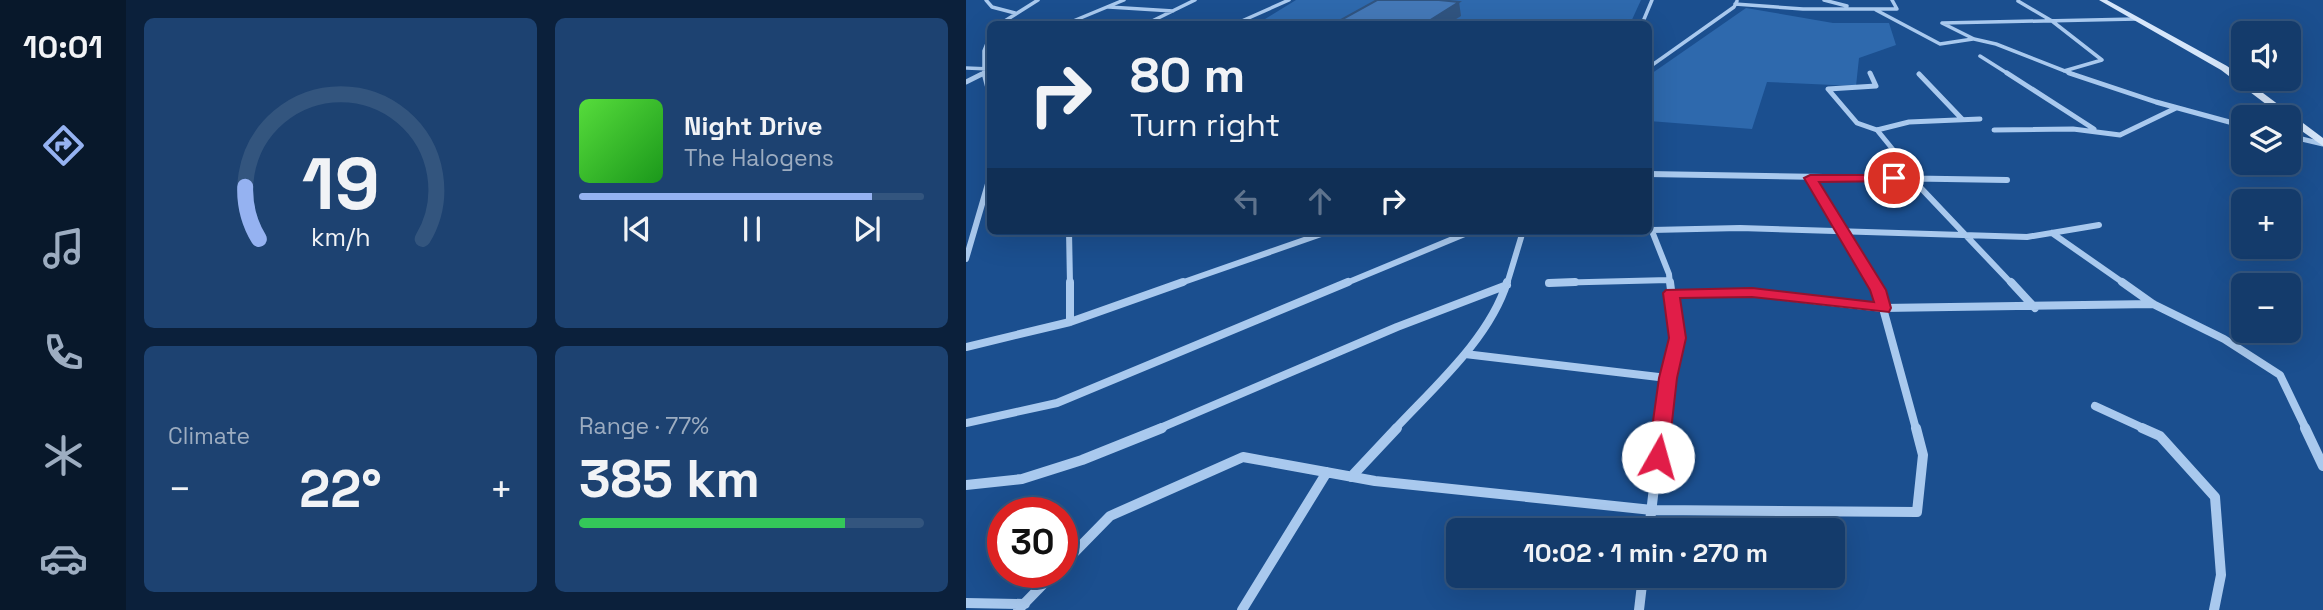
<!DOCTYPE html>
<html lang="en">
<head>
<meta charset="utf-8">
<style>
	body { margin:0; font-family:"Space Grotesk",sans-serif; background:#1d4271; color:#f1f3f6; height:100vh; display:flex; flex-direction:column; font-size:26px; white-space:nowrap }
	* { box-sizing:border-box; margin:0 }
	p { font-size:23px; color:#9dadc1 }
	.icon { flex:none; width:38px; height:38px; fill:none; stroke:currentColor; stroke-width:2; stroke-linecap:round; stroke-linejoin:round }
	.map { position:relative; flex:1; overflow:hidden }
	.drawer { display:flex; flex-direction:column; gap:18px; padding:18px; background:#0b203b; width:840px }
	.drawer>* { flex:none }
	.hud { position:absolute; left:21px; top:21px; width:665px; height:214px; border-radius:10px; box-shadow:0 7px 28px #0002,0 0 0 2px #33557e; background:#143b6b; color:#f1f3f6; overflow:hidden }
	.controls { position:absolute; left:1265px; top:21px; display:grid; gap:14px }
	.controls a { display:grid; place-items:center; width:70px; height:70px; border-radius:10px; background:#143b6b; box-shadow:0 7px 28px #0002,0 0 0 2px #33557e; font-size:35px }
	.speed { position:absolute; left:21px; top:497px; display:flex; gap:14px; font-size:35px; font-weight:700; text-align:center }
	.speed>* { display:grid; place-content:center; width:91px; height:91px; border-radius:50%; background:#143b6b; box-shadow:0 7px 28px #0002,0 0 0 2px #33557e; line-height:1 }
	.speed .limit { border:10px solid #d22; background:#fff; color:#111 }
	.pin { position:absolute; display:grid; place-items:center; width:60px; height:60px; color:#fff; margin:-30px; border:4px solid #fff; border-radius:50%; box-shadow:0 2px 7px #0007 }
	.me { position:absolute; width:77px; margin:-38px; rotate:7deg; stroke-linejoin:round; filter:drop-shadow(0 0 5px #0008) }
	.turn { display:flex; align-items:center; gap:24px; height:147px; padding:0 28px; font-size:32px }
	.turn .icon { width:91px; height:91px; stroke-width:2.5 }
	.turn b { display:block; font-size:49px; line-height:60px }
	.lanes { display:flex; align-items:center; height:66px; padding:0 28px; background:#0003; justify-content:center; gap:35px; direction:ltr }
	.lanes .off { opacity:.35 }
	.big { font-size:52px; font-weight:800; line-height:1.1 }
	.drawer .tile { flex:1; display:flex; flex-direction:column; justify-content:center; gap:10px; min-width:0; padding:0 24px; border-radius:10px; background:#1d4271 }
	.drawer .dial { align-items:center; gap:0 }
	.dial svg { height:182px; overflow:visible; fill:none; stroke:#33557e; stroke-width:7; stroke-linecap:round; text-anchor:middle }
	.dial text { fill:#f1f3f6; stroke:none }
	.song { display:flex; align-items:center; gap:21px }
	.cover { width:84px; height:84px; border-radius:10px; background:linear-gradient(135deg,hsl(110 70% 55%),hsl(120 70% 35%)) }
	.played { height:7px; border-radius:4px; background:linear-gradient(90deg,#95b2f1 85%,#33557e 85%) }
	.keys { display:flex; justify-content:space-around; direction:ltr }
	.heat { display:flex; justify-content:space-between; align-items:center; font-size:38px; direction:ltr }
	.charge { height:10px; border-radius:5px; background:linear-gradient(90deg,#34c759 77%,#33557e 0) }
	.drawer .tiles { flex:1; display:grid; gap:18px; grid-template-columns:repeat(2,1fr) }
	.trip { position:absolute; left:480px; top:518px; width:399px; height:70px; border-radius:10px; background:#143b6b; box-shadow:0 7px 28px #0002,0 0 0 2px #33557e; font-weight:800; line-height:70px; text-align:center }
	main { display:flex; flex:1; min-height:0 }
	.dock { display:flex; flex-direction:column; width:126px; justify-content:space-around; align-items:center; background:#08182b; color:#9dadc1 }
	.dock .icon { width:49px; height:49px }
	.dock .on { color:#95b2f1 }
	.dock b { font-size:32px; color:#f1f3f6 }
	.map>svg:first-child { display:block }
	.green { fill:#2e69ad }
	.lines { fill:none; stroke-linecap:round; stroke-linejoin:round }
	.street-far4 { stroke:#a9c9ee; stroke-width:3.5 }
	.street-far3 { stroke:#a9c9ee; stroke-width:5 }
	.street-far2 { stroke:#a9c9ee; stroke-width:6 }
	.street-far1 { stroke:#a9c9ee; stroke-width:8 }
	.street { stroke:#a9c9ee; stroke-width:10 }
	.secondary { fill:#d6e6fa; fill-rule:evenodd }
	.wall { fill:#3a679d }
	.shaded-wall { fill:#305480 }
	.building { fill:#4478b7; stroke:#305480; stroke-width:2 }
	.route { fill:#e11d48; stroke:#92132f; stroke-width:2 }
</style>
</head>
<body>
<main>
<nav class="dock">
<b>10:01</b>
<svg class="icon on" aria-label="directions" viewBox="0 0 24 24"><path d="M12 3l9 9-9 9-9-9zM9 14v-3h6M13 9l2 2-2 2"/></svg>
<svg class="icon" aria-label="music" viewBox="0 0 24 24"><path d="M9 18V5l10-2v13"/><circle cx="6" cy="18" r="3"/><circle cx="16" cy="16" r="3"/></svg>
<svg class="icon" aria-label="phone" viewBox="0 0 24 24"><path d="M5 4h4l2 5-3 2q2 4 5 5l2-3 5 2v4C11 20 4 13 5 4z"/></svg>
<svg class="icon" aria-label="climate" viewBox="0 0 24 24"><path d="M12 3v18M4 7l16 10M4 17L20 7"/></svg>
<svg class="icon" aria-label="car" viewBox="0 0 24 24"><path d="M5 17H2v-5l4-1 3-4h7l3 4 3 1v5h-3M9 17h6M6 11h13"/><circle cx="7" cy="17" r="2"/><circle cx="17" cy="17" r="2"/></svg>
</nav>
<section class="drawer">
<div class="tiles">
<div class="tile dial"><svg viewBox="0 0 100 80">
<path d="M14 69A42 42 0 1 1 86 69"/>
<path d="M14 69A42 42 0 0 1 8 46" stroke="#95b2f1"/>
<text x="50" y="56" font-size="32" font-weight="700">19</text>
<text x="50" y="72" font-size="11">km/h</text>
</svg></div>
<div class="tile">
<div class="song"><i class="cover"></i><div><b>Night Drive</b><p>The Halogens</p></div></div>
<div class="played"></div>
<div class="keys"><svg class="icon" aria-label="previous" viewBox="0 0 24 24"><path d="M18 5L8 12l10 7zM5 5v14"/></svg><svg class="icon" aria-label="pause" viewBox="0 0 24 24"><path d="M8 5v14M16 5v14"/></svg><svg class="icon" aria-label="next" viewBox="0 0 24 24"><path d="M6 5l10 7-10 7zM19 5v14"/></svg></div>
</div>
<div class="tile"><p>Climate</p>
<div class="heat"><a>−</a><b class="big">22°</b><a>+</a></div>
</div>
<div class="tile"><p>Range · 77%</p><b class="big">385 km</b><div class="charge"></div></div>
</div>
</section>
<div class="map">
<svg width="1357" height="610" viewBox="0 0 1357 610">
	<rect width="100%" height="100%" fill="#1b4f8f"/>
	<path class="green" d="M330,0H675L664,24H291Z
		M780,8L867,23H923L930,45L893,58L890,86L801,82L786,129L683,121L682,76Z"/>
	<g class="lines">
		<path class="street-far4" d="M20,0L26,7L49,13
			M858,0L881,6
			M1052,1L1086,21L1136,60L1098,71
			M769,4L837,9H931L926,0
			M143,7L207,11
			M910,10L974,44L1007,39
			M34,24L72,0
			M100,24L158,0
			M180,24L229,0
			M269,24L323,0
			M676,24L686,0
			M1014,56L1044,75
			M0,68L24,69
			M682,68L768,7L771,1
			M18,75V51L24,36
			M1109,75L1030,44L1008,39L976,23L1170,19"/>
		<path class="street-far3" d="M18,73L24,96
			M904,73L910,86L862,89L891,123L911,130L943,122L1014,119
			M1041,73L1128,129
			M1103,73L1190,102L1278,126
			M953,74L996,119
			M0,82L16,74
			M911,130L942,168
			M1028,130L1107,129L1154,135L1210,108
			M1323,136L1357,144"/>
		<path class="street-far2" d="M941,166L951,179L952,185L1046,284
			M682,174L1041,180
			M844,178L908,284
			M682,221L703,274L704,284
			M686,230L774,228L1061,237L1133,225
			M103,231L104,284
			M1086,233L1159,284
			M0,259L24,177
			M583,283L703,280
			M212,284L364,231
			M378,284L506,231
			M541,284L557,231"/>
		<path class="street-far1" d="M104,282V322
			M907,282L912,290L950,429
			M1045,282L1069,308
			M1156,282L1187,304L1258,339L1314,375L1340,429
			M583,283L609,282
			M705,293H786L917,308L1187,304
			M0,347L104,322L217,282
			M499,354L701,378
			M1129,406L1179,429
			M0,423L91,403L382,282
			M192,429L431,327L541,285
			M429,429C468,387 524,338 541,282
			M695,429L701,378L711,338L704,282"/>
		<path class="street" d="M1176,428L1194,436L1249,497L1255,575L1248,610
			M1339,428L1357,466
			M385,477L431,428
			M0,485L56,479L116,460L196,428
			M683,530L695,428
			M96,565L144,516L277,457L409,481L686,510L951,512L957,455L950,428
			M0,603L59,604
			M52,610L89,572
			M276,610L361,472
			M673,610L677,576"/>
		<path class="secondary" d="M1133,0H1141L1261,66L1357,138V146L1323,122V117H1317L1255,70Z"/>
	</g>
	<path class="wall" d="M493,2L495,16L482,24H374L373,21Z"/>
	<path class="shaded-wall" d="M493,2L495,16L482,24H458Z"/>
	<path class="building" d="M411,0H473L493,2L458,24H416L373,21Z"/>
	<path class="route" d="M928,175L934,178L932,181L853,182L920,290L925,308L923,312L786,297L714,298L720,338L711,378L702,457L699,463L692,465L685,463L682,457L693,378L703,338L697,293L700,290L786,288L908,302L904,290L838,178L844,175Z"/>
</svg>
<div class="controls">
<a><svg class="icon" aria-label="sound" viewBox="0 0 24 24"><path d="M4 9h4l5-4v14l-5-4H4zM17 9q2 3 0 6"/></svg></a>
<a><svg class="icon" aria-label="layers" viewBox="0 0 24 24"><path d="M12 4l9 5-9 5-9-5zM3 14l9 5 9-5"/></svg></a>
<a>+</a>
<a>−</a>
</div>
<div class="speed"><div class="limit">30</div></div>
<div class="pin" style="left:928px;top:178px;background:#d93025"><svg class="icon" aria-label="arrive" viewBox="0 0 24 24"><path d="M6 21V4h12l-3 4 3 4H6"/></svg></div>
<svg class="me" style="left:692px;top:457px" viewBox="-20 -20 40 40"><circle r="19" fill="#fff"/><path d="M0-13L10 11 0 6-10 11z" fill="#e11d48"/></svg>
<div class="trip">10:02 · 1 min · 270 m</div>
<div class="hud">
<div class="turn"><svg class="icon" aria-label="right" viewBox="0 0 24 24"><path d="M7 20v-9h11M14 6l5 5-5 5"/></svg><div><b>80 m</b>Turn right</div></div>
<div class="lanes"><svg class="icon off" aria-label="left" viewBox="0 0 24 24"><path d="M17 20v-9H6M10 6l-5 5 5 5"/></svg><svg class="icon off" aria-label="ahead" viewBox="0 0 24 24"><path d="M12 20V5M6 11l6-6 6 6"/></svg><svg class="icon" aria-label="right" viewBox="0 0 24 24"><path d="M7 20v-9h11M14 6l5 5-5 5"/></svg></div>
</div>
</div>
</main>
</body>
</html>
